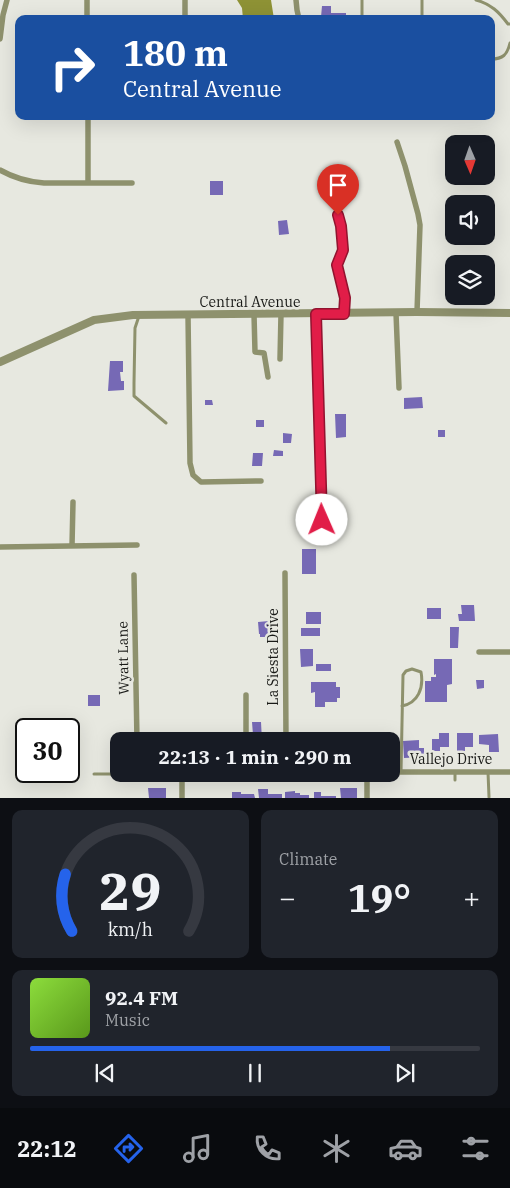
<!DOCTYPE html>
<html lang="en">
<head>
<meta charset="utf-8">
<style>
	body { margin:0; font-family:"IBM Plex Serif",serif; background:#20242c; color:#f1f3f6; height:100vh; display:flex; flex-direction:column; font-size:19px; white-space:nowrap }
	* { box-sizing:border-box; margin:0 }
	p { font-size:16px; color:#9ea1a6 }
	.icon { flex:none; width:28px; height:28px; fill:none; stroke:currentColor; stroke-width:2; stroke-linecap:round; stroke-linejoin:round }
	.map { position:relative; height:798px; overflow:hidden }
	.details { display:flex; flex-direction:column; gap:12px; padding:12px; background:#0d0f14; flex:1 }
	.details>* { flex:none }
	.top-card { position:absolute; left:15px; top:15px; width:480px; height:105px; border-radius:10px; box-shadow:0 5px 20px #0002; background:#1a4fa0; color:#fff; overflow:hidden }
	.needle { width:32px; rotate:178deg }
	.buttons { position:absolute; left:445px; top:135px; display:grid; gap:10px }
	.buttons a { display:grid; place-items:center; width:50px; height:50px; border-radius:10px; background:#171b24; box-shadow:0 5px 20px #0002; font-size:25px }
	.speed { position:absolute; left:15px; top:718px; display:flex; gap:10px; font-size:25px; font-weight:700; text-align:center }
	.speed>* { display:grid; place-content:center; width:65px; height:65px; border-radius:50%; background:#171b24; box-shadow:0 5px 20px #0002; line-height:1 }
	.speed .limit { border:2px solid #111; border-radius:8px; background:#fff; color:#111 }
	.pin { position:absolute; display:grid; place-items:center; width:42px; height:42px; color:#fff; margin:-51px -21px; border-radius:50% 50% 50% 0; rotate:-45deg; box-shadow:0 0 5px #0007 }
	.pin .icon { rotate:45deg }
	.me { position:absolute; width:55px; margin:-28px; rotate:359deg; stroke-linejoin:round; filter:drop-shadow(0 0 4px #0008) }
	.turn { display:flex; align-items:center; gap:18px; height:105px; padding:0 25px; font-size:22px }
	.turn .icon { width:65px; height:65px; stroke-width:2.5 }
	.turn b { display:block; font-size:35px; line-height:42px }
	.big { font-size:38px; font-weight:700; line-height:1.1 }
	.details .widget { flex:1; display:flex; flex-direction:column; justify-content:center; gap:8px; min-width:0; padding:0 18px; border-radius:10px; background:#20242c }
	.details .dial { align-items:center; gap:0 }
	.dial svg { height:130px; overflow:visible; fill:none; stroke:#363941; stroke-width:7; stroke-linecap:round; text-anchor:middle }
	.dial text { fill:#f1f3f6; stroke:none }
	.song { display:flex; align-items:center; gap:15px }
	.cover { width:60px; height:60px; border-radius:8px; background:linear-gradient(135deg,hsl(90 70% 55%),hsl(90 70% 35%)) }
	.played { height:5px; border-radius:2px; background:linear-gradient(90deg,#2563eb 80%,#363941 80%) }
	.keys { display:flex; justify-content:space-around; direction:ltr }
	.heat { display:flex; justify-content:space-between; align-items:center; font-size:28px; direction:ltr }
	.details .tiles { flex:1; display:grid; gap:12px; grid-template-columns:1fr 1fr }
	.widget:last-child { grid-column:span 2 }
	.trip { position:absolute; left:110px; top:732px; width:290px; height:50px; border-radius:10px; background:#171b24; box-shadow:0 5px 20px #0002; font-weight:700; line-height:50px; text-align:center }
	.tab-bar { display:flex; height:80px; justify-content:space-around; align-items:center; background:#090b0e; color:#9ea1a6 }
	.tab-bar .icon { width:35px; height:35px }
	.tab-bar .selected { color:#2563eb }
	.tab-bar b { font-size:22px; color:#f1f3f6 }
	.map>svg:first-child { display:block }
	.water { fill:#8e9235 }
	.building { fill:#7669b5 }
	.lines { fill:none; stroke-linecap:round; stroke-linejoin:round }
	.service { stroke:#8e916d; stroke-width:3 }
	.minor { stroke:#8e916d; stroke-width:5.5 }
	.tertiary { stroke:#8e916d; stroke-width:8 }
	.route-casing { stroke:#92132f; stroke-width:12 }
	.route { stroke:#e11d48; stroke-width:9 }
	.labels { text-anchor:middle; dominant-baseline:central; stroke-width:5; stroke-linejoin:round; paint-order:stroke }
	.street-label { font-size:14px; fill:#191a17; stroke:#e7e8e0 }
</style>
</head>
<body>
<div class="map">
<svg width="510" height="798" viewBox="0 0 510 798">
	<rect width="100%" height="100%" fill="#e7e8e0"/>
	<path class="water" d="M237,0H271L274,19H243L242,8Z"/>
	<path class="building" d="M322,6H331V13H346V19H329V17H321Z
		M210,181H223V195H210Z
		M287,220L289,234L279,235L278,221Z
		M110,361H123V372H120L121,381H124V390L108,391Z
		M422,397L423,408L404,409V398Z
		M205,400H212L213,405H205Z
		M335,414H346V437L336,438Z
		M256,420H264V427H256Z
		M438,430H445V437H438Z
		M283,433L292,434L291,443H283Z
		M274,450L283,451V456H273Z
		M253,453H263L262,466H252Z
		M302,549H316V574H302Z
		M461,605H474L475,621H459L458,614H462Z
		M427,608H441V619H427Z
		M306,612H321V624H306Z
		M269,621V637H260V634H259L258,622Z
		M450,627H459L458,648H450Z
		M301,628H320V636H301Z
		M300,649H313V666L301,667Z
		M434,659H452V684L447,685V702H425V681H431V677H436V674L434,675Z
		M316,664H331V671H316Z
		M476,680H484V688L477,689Z
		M311,682H336V687H340V698H337V702H325V707H315V692L311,693Z
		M88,695H100V706H88Z
		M252,722H261L262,741H259V739L251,740V735H253Z
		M295,733H317V741H295Z
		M439,733H449V747H440V751H432V739H439Z
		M457,733H473V747H465V751H457Z
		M498,734L499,752H489V745L479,744V735Z
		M151,735H161L162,741H145V738L151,737Z
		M229,736V741H219L218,737Z
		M368,738H394V748H391V741H368Z
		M419,740V748H424V757L404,758L403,741Z
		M148,788H166V798H149Z
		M340,788H357V798H341Z
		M258,789H268V794H282V798H259Z
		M295,791V793H300V795H309V798H285V792Z
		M232,792H241V794H254L255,798H232Z
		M314,792H321V796H336V798H314Z"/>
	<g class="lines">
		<path class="service" d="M362,0V19
			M422,0V19
			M476,0C491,4 499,12 508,24H510
			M491,59C503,59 507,55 510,43
			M338,215L341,226L343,250L337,265L345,298L344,313
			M139,316L135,328L134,383V396L166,423
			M401,772L403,675L406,671L412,669L421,672C424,688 418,703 402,706
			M455,772V780
			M488,772L489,797
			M94,774H136"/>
		<path class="minor" d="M87,0V19
			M185,0V19
			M296,0L297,10L299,19
			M0,39L3,15L7,0
			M88,116V183
			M397,142L405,166L418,214L420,225L417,312
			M0,170C14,178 28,182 44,183H132
			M396,313L399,388
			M254,314L255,352L264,353L268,377
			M316,314L322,520
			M188,315L190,463L193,475L201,482L261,481
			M280,359L281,314
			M72,546L73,502
			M0,547L137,545
			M285,573L286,741
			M134,575L137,741
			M479,652H510
			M246,695V741
			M391,772H510
			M137,774L182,776L235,774
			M261,774H312
			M367,774V798
			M182,776V798"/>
		<path class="tertiary" d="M0,362L94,320L133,315L417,312L510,313"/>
	</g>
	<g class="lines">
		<g class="route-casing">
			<path id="route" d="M322,520L316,314H344L345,298L337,265L343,250L341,226L338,215"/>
		</g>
		<use href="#route" class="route"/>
	</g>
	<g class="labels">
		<g class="street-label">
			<text x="250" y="302">Central Avenue</text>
			<text transform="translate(273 657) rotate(-90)">La Siesta Drive</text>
			<text transform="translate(123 658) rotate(-91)">Wyatt Lane</text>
			<text x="451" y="759">Vallejo Drive</text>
		</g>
	</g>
</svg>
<div class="buttons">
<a><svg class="needle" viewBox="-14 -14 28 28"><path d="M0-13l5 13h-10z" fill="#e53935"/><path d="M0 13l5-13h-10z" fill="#9ea1a6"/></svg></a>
<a><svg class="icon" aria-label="sound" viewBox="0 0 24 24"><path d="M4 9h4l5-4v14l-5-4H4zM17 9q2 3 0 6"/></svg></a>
<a><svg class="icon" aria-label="layers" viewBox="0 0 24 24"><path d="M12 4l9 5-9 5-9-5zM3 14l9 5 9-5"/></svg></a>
</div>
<div class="speed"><div class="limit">30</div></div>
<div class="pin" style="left:338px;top:215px;background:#d93025"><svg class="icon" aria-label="arrive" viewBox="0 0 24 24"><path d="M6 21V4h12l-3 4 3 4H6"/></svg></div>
<svg class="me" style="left:322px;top:520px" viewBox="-20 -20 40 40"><circle r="19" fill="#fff"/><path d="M0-13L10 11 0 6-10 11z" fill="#e11d48"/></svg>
<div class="trip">22:13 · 1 min · 290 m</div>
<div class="top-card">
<div class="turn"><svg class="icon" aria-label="right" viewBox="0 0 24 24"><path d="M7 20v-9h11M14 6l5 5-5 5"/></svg><div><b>180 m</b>Central Avenue</div></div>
</div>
</div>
<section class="details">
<div class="tiles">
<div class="widget dial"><svg viewBox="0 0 100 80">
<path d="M14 69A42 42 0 1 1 86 69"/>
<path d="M14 69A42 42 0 0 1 10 34" stroke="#2563eb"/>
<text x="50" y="56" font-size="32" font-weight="700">29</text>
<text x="50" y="72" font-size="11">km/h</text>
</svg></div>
<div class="widget"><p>Climate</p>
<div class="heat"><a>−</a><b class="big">19°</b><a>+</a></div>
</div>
<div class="widget">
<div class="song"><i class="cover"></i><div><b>92.4 FM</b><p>Music</p></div></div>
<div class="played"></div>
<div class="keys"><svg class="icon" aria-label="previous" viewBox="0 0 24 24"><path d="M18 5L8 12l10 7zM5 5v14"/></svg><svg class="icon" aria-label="pause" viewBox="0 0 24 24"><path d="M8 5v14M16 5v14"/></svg><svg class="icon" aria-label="next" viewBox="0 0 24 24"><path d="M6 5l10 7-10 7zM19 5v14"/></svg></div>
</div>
</div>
</section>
<nav class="tab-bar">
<b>22:12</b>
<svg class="icon selected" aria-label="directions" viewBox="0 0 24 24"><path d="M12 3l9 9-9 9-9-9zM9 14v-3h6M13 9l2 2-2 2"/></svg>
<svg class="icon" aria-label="music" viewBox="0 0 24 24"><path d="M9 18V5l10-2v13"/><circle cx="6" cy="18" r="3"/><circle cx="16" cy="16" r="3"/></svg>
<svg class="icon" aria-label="phone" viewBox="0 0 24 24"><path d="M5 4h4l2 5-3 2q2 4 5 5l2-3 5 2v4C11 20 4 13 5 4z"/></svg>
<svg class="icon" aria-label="climate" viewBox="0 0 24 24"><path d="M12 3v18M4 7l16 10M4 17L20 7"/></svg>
<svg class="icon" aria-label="car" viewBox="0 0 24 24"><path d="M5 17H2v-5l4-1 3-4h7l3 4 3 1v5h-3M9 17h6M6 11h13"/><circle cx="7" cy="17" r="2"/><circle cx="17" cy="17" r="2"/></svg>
<svg class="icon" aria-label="filters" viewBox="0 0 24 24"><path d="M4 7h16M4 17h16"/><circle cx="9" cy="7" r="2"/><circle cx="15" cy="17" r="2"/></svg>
</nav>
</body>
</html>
